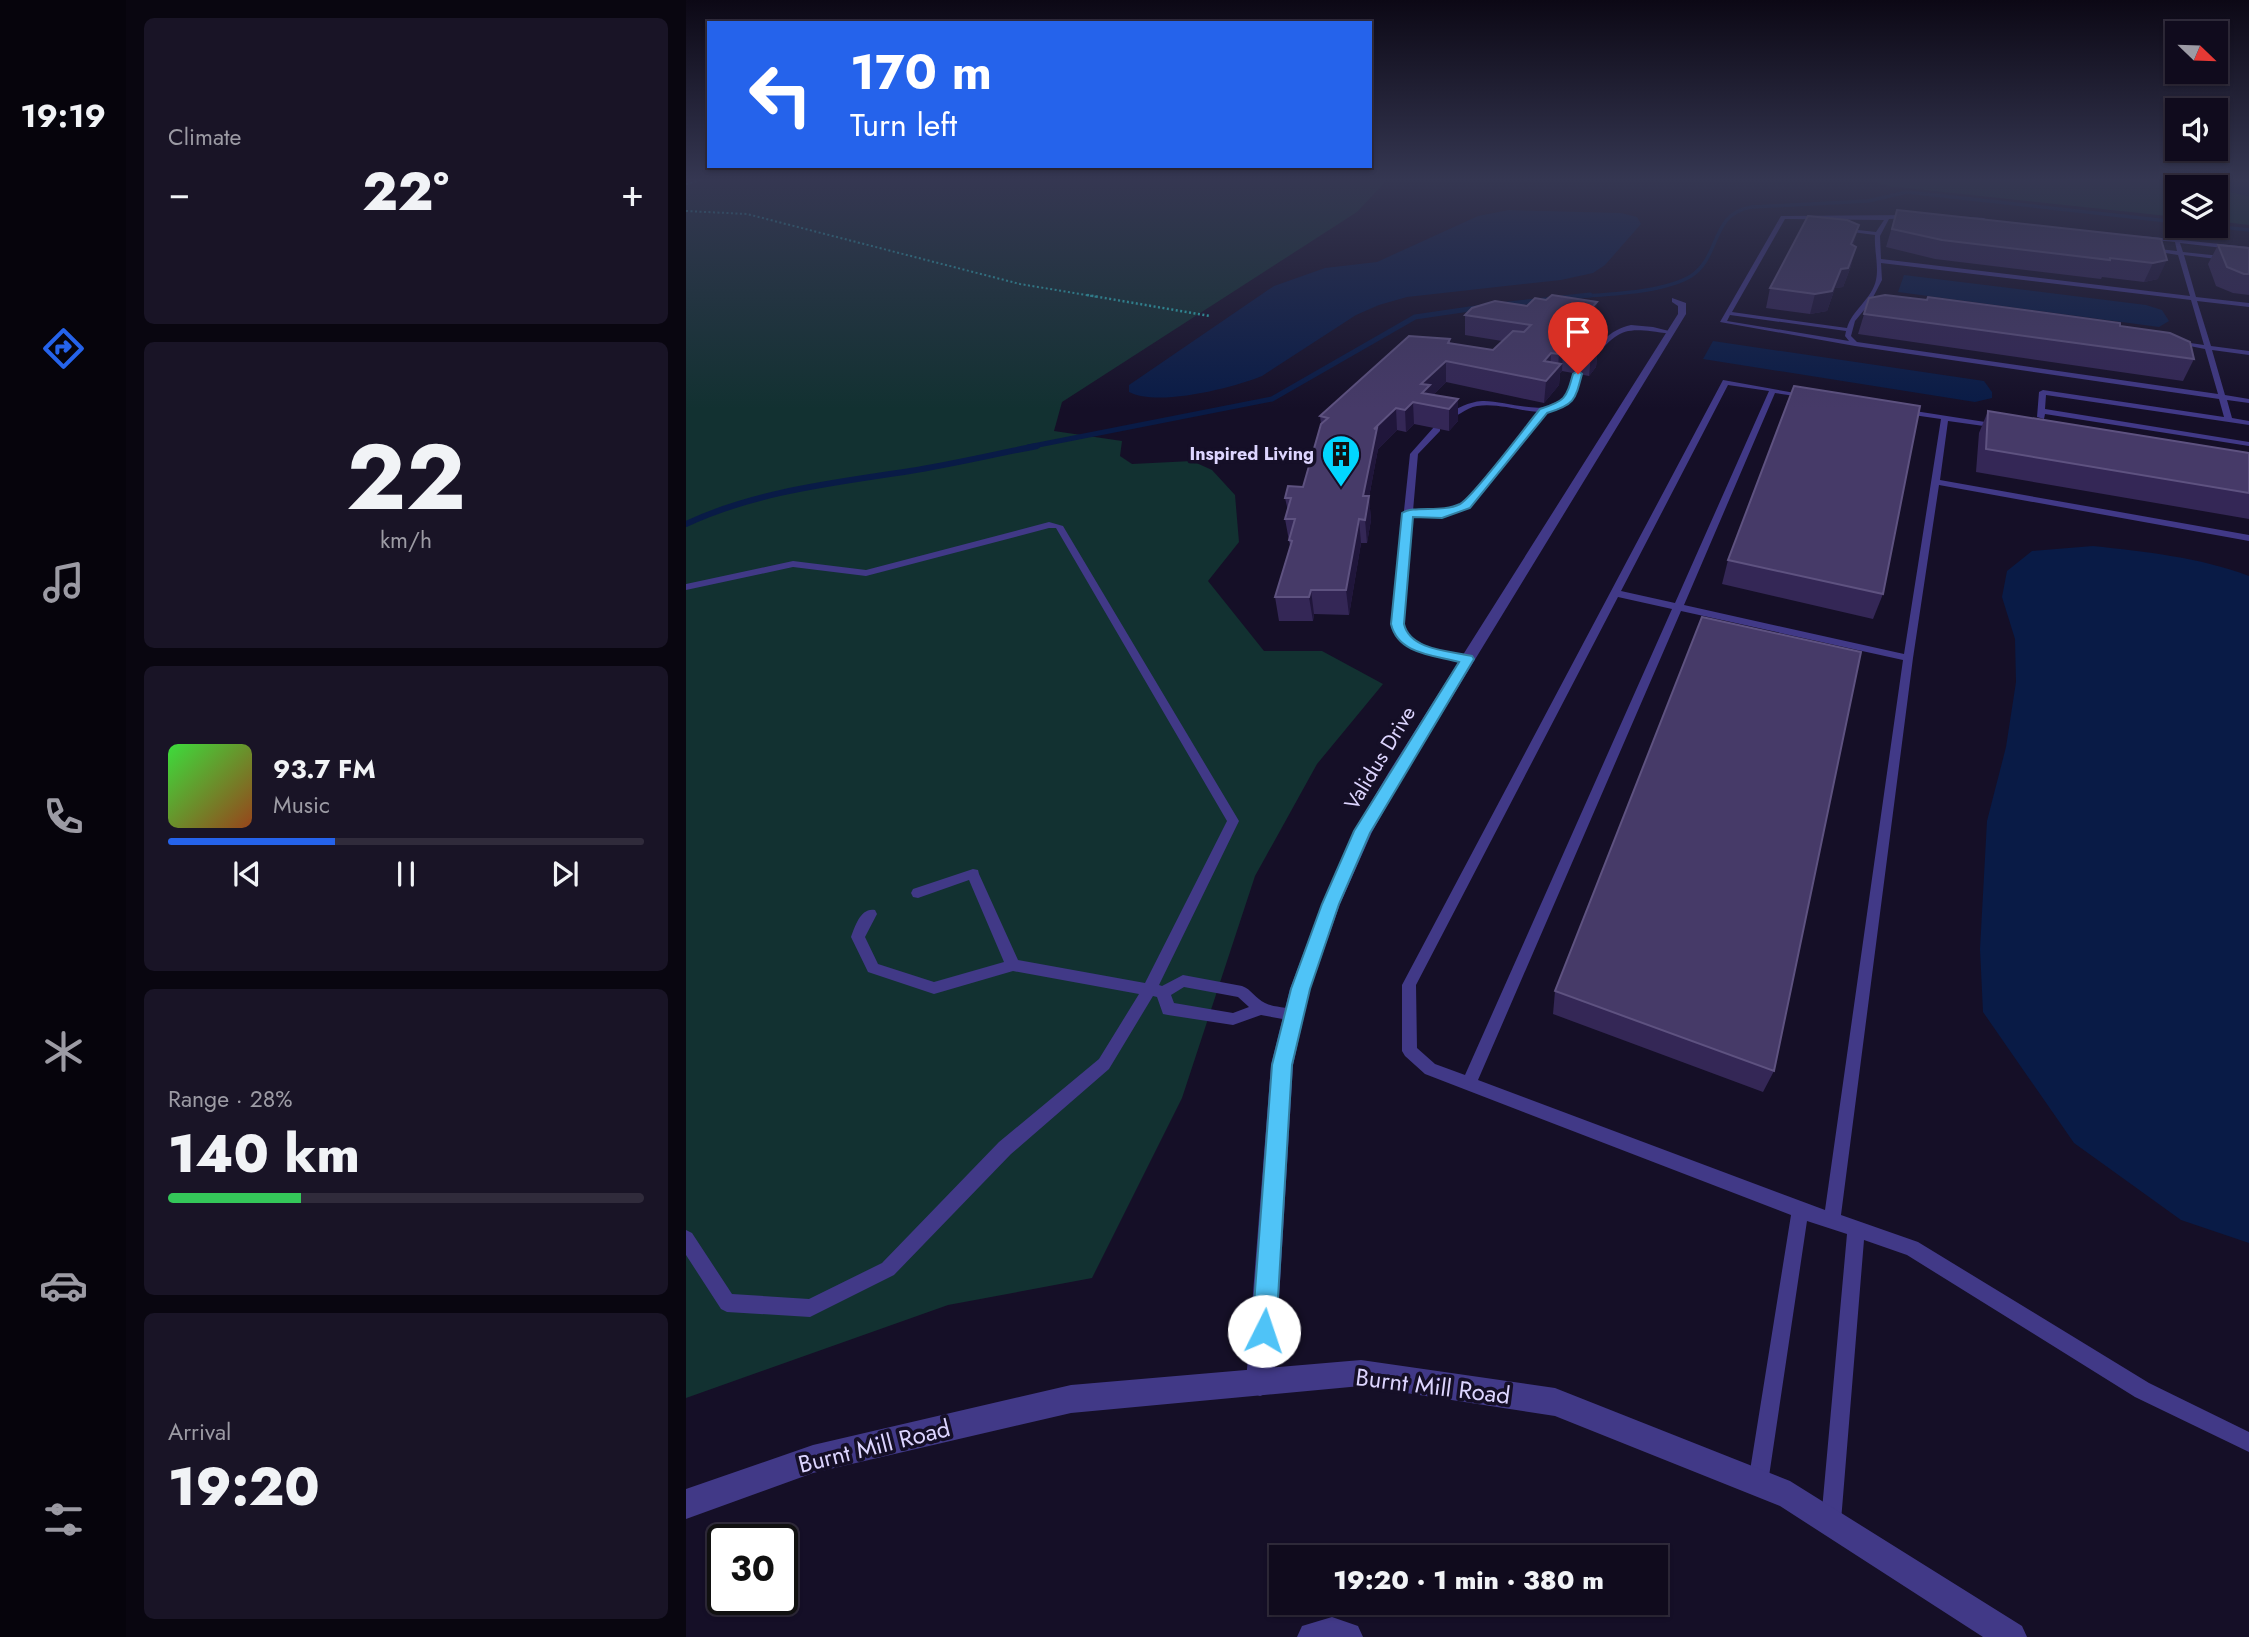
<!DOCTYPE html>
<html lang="en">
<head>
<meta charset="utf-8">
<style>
	body { margin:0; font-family:Jost,sans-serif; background:#191426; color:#f1f3f6; height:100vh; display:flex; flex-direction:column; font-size:26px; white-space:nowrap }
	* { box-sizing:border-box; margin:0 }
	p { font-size:23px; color:#9c9ba4 }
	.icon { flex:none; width:38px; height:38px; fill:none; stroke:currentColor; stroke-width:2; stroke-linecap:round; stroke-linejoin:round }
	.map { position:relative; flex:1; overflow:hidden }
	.sheet { display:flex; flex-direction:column; gap:18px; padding:18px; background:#090610; width:560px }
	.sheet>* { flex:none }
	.hud { position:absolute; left:21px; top:21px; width:665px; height:147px; border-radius:0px; box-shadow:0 2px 5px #0004,0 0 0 2px #302b3b; background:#2563eb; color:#fff; overflow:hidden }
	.needle { width:46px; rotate:113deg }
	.controls { position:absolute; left:1479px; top:21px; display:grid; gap:14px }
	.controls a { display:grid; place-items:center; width:63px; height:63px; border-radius:0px; background:#100b1d; box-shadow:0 2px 5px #0004,0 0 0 2px #302b3b; font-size:35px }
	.speed { position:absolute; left:21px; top:1524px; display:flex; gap:14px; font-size:35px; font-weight:700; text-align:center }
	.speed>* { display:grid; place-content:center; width:91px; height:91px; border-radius:50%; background:#100b1d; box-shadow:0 2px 5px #0004,0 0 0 2px #302b3b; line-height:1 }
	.speed .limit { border:4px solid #111; border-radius:10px; background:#fff; color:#111 }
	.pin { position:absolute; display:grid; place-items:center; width:60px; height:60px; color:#fff; margin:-72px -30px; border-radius:50% 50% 50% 0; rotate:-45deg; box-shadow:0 0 7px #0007 }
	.pin .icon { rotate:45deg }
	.me { position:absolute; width:77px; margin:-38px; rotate:4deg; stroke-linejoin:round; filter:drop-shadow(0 0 5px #0008) }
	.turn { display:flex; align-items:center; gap:24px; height:147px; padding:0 28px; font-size:32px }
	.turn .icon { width:91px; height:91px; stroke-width:2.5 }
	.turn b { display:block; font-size:49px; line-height:60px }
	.big { font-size:52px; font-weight:800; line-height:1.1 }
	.sheet .widget { flex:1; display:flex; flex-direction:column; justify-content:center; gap:10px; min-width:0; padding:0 24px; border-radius:10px; background:#191426 }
	.sheet .dial { align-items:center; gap:0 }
	.dial b { font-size:91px; line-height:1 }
	.song { display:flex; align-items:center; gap:21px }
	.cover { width:84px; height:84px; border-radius:10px; background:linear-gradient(135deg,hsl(120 70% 55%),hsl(20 70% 35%)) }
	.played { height:7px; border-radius:4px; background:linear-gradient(90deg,#2563eb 35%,#302b3b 35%) }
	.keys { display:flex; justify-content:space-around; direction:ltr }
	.heat { display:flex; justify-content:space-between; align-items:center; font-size:38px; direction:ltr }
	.charge { height:10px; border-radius:5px; background:linear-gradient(90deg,#34c759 28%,#302b3b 0) }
	.trip { position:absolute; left:583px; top:1545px; width:399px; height:70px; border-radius:0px; background:#100b1d; box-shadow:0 2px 5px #0004,0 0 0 2px #302b3b; font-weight:800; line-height:70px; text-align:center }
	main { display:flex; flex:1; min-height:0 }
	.dock { display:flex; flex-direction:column; width:126px; justify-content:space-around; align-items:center; background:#06040c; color:#9c9ba4 }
	.dock .icon { width:49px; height:49px }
	.dock .current { color:#2563eb }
	.dock b { font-size:32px; color:#f1f3f6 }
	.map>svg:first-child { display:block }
	.green { fill:#123131 }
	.water { fill:#091b46 }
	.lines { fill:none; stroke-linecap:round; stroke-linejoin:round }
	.stream-far2 { stroke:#091b46; stroke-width:3.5 }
	.stream-far1 { stroke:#091b46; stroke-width:5 }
	.stream { stroke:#091b46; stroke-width:6 }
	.path-far1 { stroke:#2cbbbc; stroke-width:2; stroke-dasharray:2 2.5; stroke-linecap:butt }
	.path { stroke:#2cbbbc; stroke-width:2.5; stroke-dasharray:2 2.5; stroke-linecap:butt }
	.service { fill:#413987; fill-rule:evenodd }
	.minor { fill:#413987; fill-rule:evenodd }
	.tertiary { fill:#413987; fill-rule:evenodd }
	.wall { fill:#342756 }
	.shaded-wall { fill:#20163b }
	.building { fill:#463a68; stroke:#5e5280; stroke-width:2 }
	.route { fill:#4fc3f7; stroke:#337fa1; stroke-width:2 }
	.labels { text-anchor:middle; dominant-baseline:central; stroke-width:7; stroke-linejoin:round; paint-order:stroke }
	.far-poi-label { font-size:18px; font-weight:bold; fill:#ddd5ff; stroke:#150f27; text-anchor:end }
	.street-label { font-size:21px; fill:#ddd5ff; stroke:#150f27 }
	.near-street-label { font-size:24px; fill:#ddd5ff; stroke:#150f27 }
</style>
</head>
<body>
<main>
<nav class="dock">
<b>19:19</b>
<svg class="icon current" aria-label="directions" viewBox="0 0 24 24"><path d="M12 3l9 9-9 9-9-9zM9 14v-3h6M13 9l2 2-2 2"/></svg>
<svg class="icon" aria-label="music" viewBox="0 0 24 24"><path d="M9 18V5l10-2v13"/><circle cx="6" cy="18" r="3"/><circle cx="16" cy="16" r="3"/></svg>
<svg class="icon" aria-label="phone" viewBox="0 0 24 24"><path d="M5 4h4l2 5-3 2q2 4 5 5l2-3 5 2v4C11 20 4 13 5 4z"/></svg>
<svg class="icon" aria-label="climate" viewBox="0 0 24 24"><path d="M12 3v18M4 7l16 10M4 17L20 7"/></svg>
<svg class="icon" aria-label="car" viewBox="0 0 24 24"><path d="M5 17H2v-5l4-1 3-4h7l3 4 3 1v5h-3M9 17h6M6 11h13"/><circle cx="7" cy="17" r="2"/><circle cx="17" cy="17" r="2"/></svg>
<svg class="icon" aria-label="filters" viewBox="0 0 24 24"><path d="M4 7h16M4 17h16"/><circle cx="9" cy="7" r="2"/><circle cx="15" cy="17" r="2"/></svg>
</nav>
<section class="sheet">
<div class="widget"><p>Climate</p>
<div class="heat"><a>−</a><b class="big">22°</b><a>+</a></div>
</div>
<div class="widget dial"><b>22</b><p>km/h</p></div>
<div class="widget">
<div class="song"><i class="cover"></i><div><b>93.7 FM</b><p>Music</p></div></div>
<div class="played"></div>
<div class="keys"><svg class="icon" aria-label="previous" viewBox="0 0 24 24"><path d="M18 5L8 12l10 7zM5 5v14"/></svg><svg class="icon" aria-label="pause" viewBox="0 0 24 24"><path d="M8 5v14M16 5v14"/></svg><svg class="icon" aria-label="next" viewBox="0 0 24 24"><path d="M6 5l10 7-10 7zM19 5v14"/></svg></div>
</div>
<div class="widget"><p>Range · 28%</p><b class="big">140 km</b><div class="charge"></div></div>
<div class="widget"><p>Arrival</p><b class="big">19:20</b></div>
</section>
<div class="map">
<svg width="1563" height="1637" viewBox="0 0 1563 1637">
	<rect width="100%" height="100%" fill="#150f27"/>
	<path class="green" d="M0,180H701L671,212L376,402L368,431L436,441L434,456L446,464L506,461L526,470L549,495L553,542L522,581L578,651H636L697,684L631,764L569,876L496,1098L406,1278L262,1305L0,1398Z
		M1184,180H1484L1520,187H1491V217L1202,186Z
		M1530,189L1563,196V225L1530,221Z"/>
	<path class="water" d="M1484,180H1563V196Z
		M823,210L935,213L951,217L955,224L919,265L907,273L875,280L721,297L693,305L670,315L576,376C547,388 471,407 443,392V385L588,286L639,268L691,262L792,216Z
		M1218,275L1460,305L1476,310L1483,321L1473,327L1212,292Z
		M1027,341L1298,381L1306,392V398L1289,402L1017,359Z
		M1407,546C1460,552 1513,557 1563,576V1243L1495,1220L1388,1143L1297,1012L1294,949L1301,821L1320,747L1330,682L1329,639L1316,597L1321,571L1346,551Z"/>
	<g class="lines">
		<path class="stream-far2" d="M1526,226L1563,230
			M888,297C921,294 977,293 1005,276C1035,257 1024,213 1066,207L1182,201L1221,192L1491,222"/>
		<path class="stream-far1" d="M814,305L904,295
			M342,447L586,399L729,317L797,307"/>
		<path class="stream" d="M0,524C71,491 148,483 224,471C267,464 309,454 351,446"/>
		<path class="path-far1" d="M0,184L15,180
			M0,211L61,214L334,284L412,297"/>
		<path class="path" d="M401,295L524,316"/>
		<path class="service" d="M1242,214L1298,218L1301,220L1298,222L1240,217Z
			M1224,215L1226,218L1203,219L1194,236L1195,259L1504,296L1492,255L1461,250L1464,248L1491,251L1489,242L1458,239L1456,236L1563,247V251L1494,243L1497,252L1563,259V263L1498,255L1510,297L1563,303V307L1511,301L1525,346L1563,351V355L1526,350L1539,395L1563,399V403L1541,400L1546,418L1563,421V425L1360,395L1359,409L1563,442V446L1359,414L1358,419L1351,417L1353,392L1357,390L1538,417L1533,399L1169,346L1034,322L1095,216ZM1099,219L1198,220L1190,232L1154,228L1151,230L1189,235C1188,249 1193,267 1190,280C1186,299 1166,310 1161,328L1046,312ZM1195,263L1505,300L1518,345L1491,341L1488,343L1519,349L1532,394L1171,342L1165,336L1169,321L1184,303L1196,280ZM1044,315L1160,331L1159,336L1163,341L1041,321Z
			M945,325L967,327L987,332L984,334C938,327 934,327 904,363H900L899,362C911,345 923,330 945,325Z
			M892,372L895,374C889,397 887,406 861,412L783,508L756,517L726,516L716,624C728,651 759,651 785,657L786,659L781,662C752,657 719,655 706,624L724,454L748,427H754V431L732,454L727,511H755L777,504L853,412C833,411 812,403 791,406C779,408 771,418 760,419V415C772,408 782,402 796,401C822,400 863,420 882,395C886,389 886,381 889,374Z
			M1037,380L1126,396L1122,398L1089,393L998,605L1218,654L1255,419L1213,413V409H1216L1312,424L1316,426L1312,428L1262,421L1254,480L1563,535V541L1253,485L1227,658L1155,1215L1232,1242L1463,1383L1563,1432V1452L1449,1397L1221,1255L1178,1240L1155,1521L1152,1528L1145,1531L1138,1528L1135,1521L1161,1234L1121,1221L1082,1483L1079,1490L1072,1493L1065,1490L1062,1483L1105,1215L739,1074L719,1056L716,1051V985ZM1042,385L1083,391L989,603L935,591ZM932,597L986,609L779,1075L749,1064L731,1048L730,985ZM995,611L1217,660L1139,1210L792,1080Z
			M363,522L377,526L553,821L473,985L476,986L497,975L556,986C565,989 570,999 579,1003C589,1008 603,1007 613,1010L615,1015L613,1020L608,1021L575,1015L547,1025L482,1015L477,1014L471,997L467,996L423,1069L325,1154L208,1275L124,1317L41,1312L35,1309L0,1255V1230L6,1233L46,1294L123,1299L196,1263L313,1142L413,1059L453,994L327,971L248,994L182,972L165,937C169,926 175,907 189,910L191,914L179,937L192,964L248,982L318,962L283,880L232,898L227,897L225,893L227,889L287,869L292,870L293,874L332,960L459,983L541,821L370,528H363L180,576L107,567L0,590V584L107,561L180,570ZM498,987L552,997L563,1007L547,1013L488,1003L485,995Z"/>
		<path class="minor" d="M986,298L1000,303V314L716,779L686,832L654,904L624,989L607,1065L588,1382L584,1392L574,1396L564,1392L560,1382L585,1065L604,989L636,904L668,831L703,772L992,314V306L986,302Z
			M646,1617L672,1626L677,1637H611L616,1626Z"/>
		<path class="tertiary" d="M675,1360L869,1388L1104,1481L1336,1626L1341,1637H1297L1094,1506L869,1416L675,1386L385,1413L127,1473L0,1519V1489L127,1445L385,1385Z"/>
	</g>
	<path class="wall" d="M1211,210L1475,239L1472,279L1458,282L1416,277L1415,279L1249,259L1200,247Z
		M1167,245L1165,266L1157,287L1149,288L1141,311L1124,314L1080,308L1084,288Z
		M1532,245L1563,248V295L1547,293L1530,286L1522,264Z
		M1183,298L1434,326L1508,359L1497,381L1172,334Z
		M779,315L909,322L891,343L912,346L910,367L903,376L876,371L874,373L873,385L858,403L760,382L747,395L772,399V421L763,431L728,424L720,432L711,430L692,449L683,497L685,520L681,543H675L663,615L628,614L627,621H593L589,597L604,546L599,519L602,511L599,498L617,487L635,424L634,416L764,339V343L807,350L816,341L779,335Z
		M1302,411L1563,453V519L1290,472L1293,433Z
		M1042,560L1197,594L1187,619L1036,584Z
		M869,991L1088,1071L1077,1092L867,1014Z"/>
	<path class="shaded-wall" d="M1173,225L1168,244L1160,262L1165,244Z
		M1170,247L1165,266L1157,287L1149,288L1141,311L1124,314L1129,294L1155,269Z
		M1481,260L1472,279L1458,282L1467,263Z
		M911,302L909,322L887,348L879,337Z
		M912,346L910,367L903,376L905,355Z
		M877,350L876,371L874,373L873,385L858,403L860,381L872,367L873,354Z
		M865,353L864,375L858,361Z
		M760,361V382L744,398L736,404L735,384Z
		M772,399V421L763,431V409Z
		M727,402L728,424L720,432L719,410Z
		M710,408L711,430L692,449L683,497L685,520L681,543L677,496L688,429Z
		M673,519L675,543L663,615L660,590Z
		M625,590L628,614L627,621L623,597Z"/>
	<path class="building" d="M1211,210L1475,239L1481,260L1467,263L1424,258V260L1256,240L1206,229Z
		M1122,216L1161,220L1173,225L1165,244L1170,247L1162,268L1155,269L1146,291L1129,294L1084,288Z
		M1532,245L1563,248V274H1558L1541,267Z
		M866,295L911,302L879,337L887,339L884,342L912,346L905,355L877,350L873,354L865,353L858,361L875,364L860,381L760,361L735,384L744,385L736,393L772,399L763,409L727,402L719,410L710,408L688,429L691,428L677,496H683L679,520L673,519L660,590H625L623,597H589L606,541L603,540L609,519H599L605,498H599L602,486L617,487L635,424L642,418L634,416L723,336L764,339L762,343L807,350L827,331L838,332L845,325L779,315L786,308L809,301L841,306L849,298L860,300Z
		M1199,295L1241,300L1242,297L1434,323V326L1484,333L1504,342L1508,359L1178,314L1183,298Z
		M1108,386L1234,406L1197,594L1042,560Z
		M1302,411L1563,453V493L1300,449Z
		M1016,617L1175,652L1088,1071L869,991Z"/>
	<linearGradient id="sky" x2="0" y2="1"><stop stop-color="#0c0815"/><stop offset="0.44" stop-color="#353752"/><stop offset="1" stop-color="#353752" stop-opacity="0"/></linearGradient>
	<rect width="1563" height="409" fill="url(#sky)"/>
	<path class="route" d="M892,371L896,374C889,401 888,405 861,413L784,508L756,518L727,517L718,624C724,650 763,651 786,656L788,659L684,833L653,904L624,989L606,1065L590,1331L586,1340L578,1343L569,1340L566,1331L586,1065L605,989L636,904L668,831L773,662C747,655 712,654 705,624L716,513C728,505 756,513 774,504C787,497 840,426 854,409C879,401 880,399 887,374Z"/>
	<defs>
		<g id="building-pin" transform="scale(2.0125)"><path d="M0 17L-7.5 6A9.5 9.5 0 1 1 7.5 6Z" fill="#01d6ff" stroke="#150f27"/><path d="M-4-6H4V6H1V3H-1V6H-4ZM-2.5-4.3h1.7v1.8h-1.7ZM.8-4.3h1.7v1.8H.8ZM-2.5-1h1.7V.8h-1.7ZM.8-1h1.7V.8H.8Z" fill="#111"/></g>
	</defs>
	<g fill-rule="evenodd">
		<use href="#building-pin" x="655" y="454"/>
	</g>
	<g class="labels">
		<g class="far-poi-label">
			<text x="628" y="454">Inspired Living</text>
		</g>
		<g class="street-label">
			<text transform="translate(694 758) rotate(-59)">Validus Drive</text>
		</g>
		<g class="near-street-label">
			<text transform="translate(747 1386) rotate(7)">Burnt Mill Road</text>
			<text transform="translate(188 1446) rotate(-14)">Burnt Mill Road</text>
		</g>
	</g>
</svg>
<div class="controls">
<a><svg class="needle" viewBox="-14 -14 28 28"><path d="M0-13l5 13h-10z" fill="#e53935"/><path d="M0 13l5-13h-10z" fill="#9c9ba4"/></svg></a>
<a><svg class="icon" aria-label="sound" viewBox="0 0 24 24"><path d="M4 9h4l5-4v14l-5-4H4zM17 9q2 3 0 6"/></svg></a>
<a><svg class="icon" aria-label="layers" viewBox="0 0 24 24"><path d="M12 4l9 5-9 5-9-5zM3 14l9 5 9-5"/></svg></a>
</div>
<div class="speed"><div class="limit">30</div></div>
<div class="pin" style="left:892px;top:374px;background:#d93025"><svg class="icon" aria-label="arrive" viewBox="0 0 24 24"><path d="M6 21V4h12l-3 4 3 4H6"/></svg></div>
<svg class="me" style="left:578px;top:1331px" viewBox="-20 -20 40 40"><circle r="19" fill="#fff"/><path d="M0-13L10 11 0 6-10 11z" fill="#4fc3f7"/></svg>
<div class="trip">19:20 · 1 min · 380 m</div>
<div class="hud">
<div class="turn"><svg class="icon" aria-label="left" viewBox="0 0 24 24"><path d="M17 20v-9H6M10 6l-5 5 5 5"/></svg><div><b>170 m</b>Turn left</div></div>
</div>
</div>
</main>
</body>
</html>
